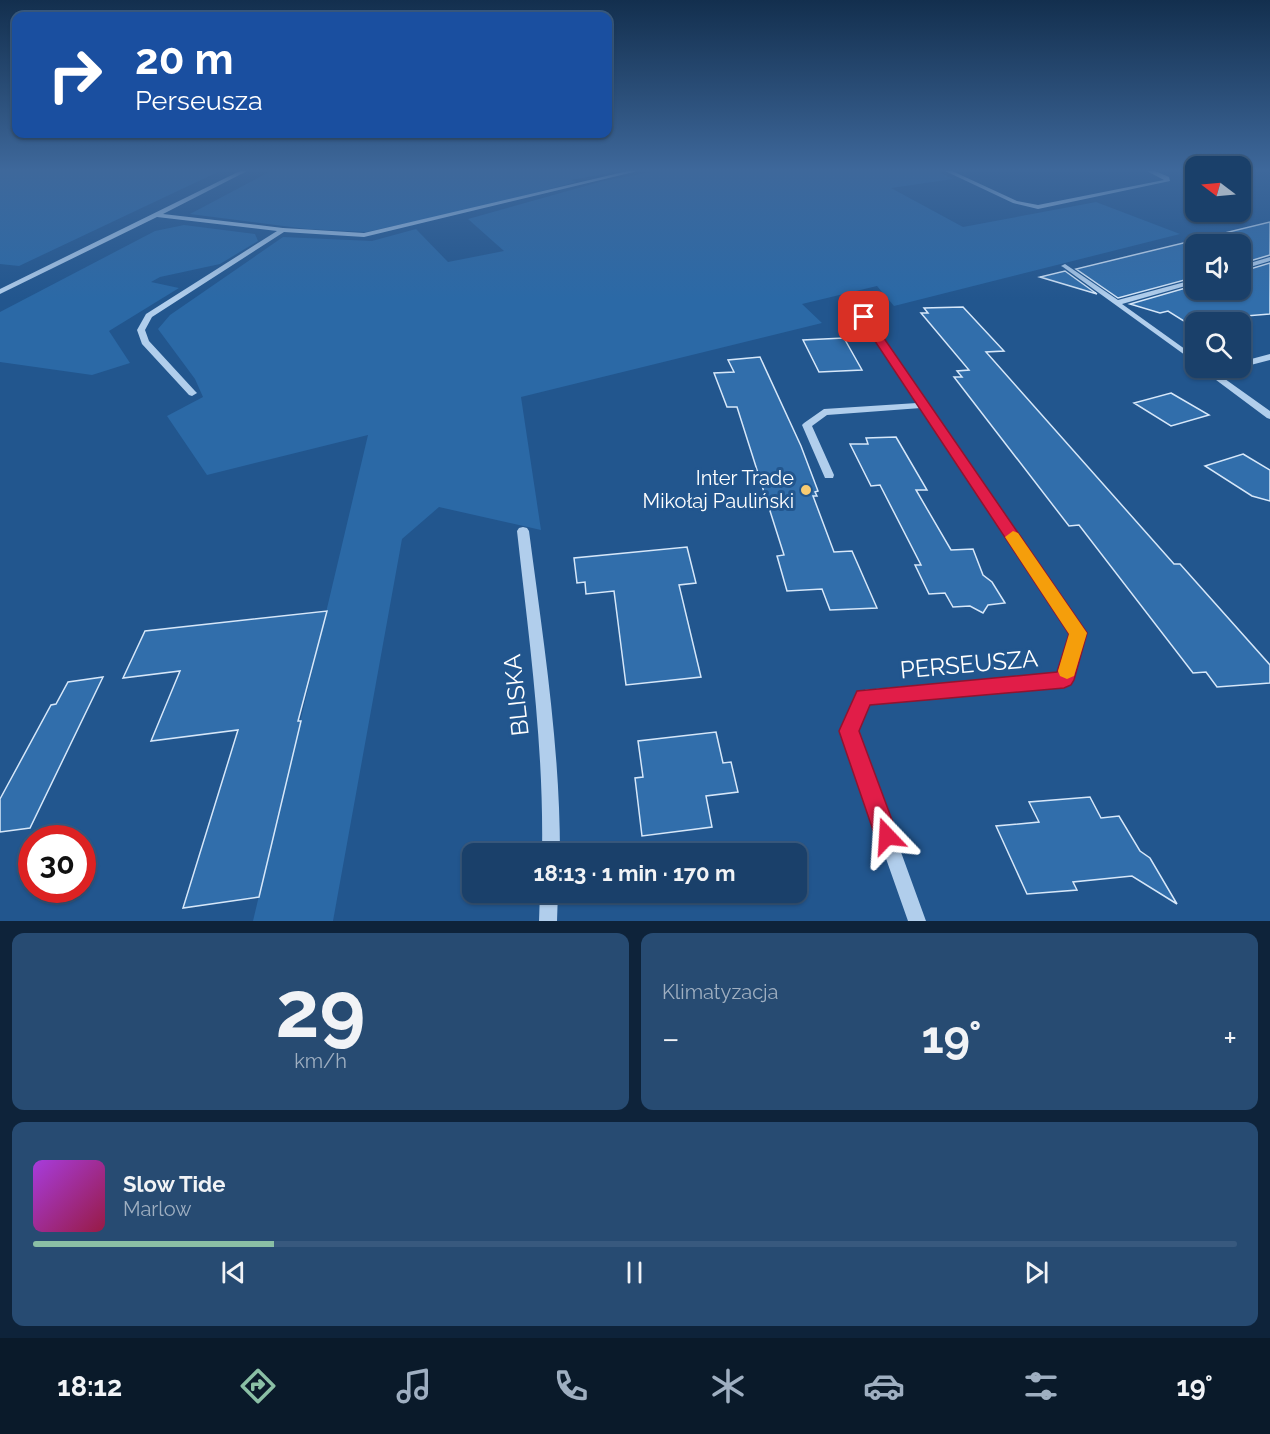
<!DOCTYPE html>
<html lang="pl">
<head>
<meta charset="utf-8">
<style>
	body { margin:0; font-family:Raleway,sans-serif; background:#274b72; color:#f1f3f6; height:100vh; display:flex; flex-direction:column; font-size:22px; white-space:nowrap }
	* { box-sizing:border-box; margin:0 }
	p { font-size:20px; color:#9fafc1 }
	.icon { flex:none; width:33px; height:33px; fill:none; stroke:currentColor; stroke-width:2; stroke-linecap:round; stroke-linejoin:round }
	.map { position:relative; height:921px; overflow:hidden }
	.side { display:flex; flex-direction:column; gap:12px; padding:12px; background:#0e233a; flex:1 }
	.side>* { flex:none }
	.banner { position:absolute; left:12px; top:12px; width:600px; height:126px; border-radius:12px; box-shadow:0 2px 4px #0004,0 0 0 2px #38597e; background:#1a4fa0; color:#fff; overflow:hidden }
	.needle { width:39px; rotate:286deg }
	.tools { position:absolute; left:1185px; top:156px; display:grid; gap:12px }
	.tools a { display:grid; place-items:center; width:66px; height:66px; border-radius:12px; background:#1a406a; box-shadow:0 2px 4px #0004,0 0 0 2px #38597e; font-size:30px }
	.speed { position:absolute; left:18px; top:825px; display:flex; gap:12px; font-size:30px; font-weight:700; text-align:center }
	.speed>* { display:grid; place-content:center; width:78px; height:78px; border-radius:50%; background:#1a406a; box-shadow:0 2px 4px #0004,0 0 0 2px #38597e; line-height:1 }
	.speed .limit { border:9px solid #d22; background:#fff; color:#111 }
	.pin { position:absolute; display:grid; place-items:center; width:51px; height:51px; color:#fff; margin:-26px; border-radius:12px; box-shadow:0 3px 9px #0006 }
	.me { position:absolute; width:66px; margin:-33px; rotate:340deg; stroke-linejoin:round; filter:drop-shadow(0 0 4px #0008) }
	.turn { display:flex; align-items:center; gap:21px; height:126px; padding:0 24px; font-size:27px }
	.turn .icon { width:78px; height:78px; stroke-width:2.5 }
	.turn b { display:block; font-size:42px; line-height:51px }
	.big { font-size:45px; font-weight:700; line-height:1.1 }
	.side .widget { flex:1; display:flex; flex-direction:column; justify-content:center; gap:9px; min-width:0; padding:0 21px; border-radius:12px; background:#274b72 }
	.side .dial { align-items:center; gap:0 }
	.dial b { font-size:78px; line-height:1 }
	.song { display:flex; align-items:center; gap:18px }
	.cover { width:72px; height:72px; border-radius:9px; background:linear-gradient(135deg,hsl(280 70% 55%),hsl(340 70% 35%)) }
	.played { height:6px; border-radius:3px; background:linear-gradient(90deg,#8abfa5 20%,#38597e 20%) }
	.keys { display:flex; justify-content:space-around; direction:ltr }
	.heat { display:flex; justify-content:space-between; align-items:center; font-size:33px; direction:ltr }
	.side .tiles { flex:1; display:grid; gap:12px; grid-template-columns:1fr 1fr }
	.widget:last-child { grid-column:span 2 }
	.trip { position:absolute; left:462px; top:843px; width:345px; height:60px; border-radius:12px; background:#1a406a; box-shadow:0 2px 4px #0004,0 0 0 2px #38597e; font-weight:700; line-height:60px; text-align:center }
	.tabs { display:flex; height:96px; justify-content:space-around; align-items:center; background:#0a1a2a; color:#9fafc1 }
	.tabs .icon { width:42px; height:42px }
	.tabs .on { color:#8abfa5 }
	.tabs b { font-size:27px; color:#f1f3f6 }
	.map>svg:first-child { display:block }
	.green { fill:#2b69a6 }
	.building { fill:#316eab; stroke:#d6e7f9; stroke-width:1.5 }
	.lines { fill:none; stroke-linecap:round; stroke-linejoin:round }
	.minor { fill:#b1ceec; fill-rule:evenodd }
	.route { fill:#e11d48; stroke:#92132f; stroke-width:1.5 }
	.slow { fill:#f59e0b }
	.poi-dot { fill:#f8cb72; stroke:#22568e; stroke-width:2 }
	.labels { text-anchor:middle; dominant-baseline:central; stroke-width:6; stroke-linejoin:round; paint-order:stroke }
	.poi-label { font-size:20px; fill:#fff; stroke:#22568e; text-anchor:end }
	.near-street-label { font-size:24px; fill:#fff; stroke:#22568e }
</style>
</head>
<body>
<div class="map">
<svg width="1270" height="921" viewBox="0 0 1270 921">
	<rect width="100%" height="100%" fill="#22568e"/>
	<path class="green" d="M0,170H222L19,266L0,264Z
		M273,170H626L571,180L576,182L474,209L366,232L307,229L190,214Z
		M661,170H935L953,179L891,188L963,227L1096,202L1180,234L894,306L877,286L802,304L822,323L521,397L541,530L439,507L402,539L333,921H253L368,435L207,475L167,416L203,397L195,379L158,329L170,315L283,237L372,241L416,229L448,262L504,251L468,219L603,181Z
		M184,225L255,234L258,241L220,264L160,277L151,282L179,288L109,331L130,363L92,375L0,362V312L155,231Z"/>
	<path class="building" d="M1270,222V255L1240,264V244H1196V277L1118,298L1076,269Z
		M1270,263V314L1233,317L1247,325H1240V322H1196L1195,328L1168,311L1160,313L1130,304L1196,285V290H1240V272Z
		M1065,271L1097,294L1040,277Z
		M963,307L1004,351L986,352L1174,564H1180L1270,665V683L1217,687L1206,672L1193,673L1079,525L1069,526L954,377H962L957,371L969,370L921,313H928L924,308Z
		M844,338L862,370L819,372L803,340Z
		M760,357L801,446L818,491L815,492L817,496H813L834,552L852,551L877,608L830,610L822,589L787,591L777,556L784,555L737,407H727L714,373L734,372L728,360Z
		M1171,393L1209,415L1171,426L1134,403Z
		M896,437L927,490H916L951,550L973,549L983,575L992,582L1005,603L988,605L983,613L970,606L953,607L945,593L929,594L915,565H921L880,485L871,486L850,444H868L866,438Z
		M1243,454L1270,470V501L1252,496L1205,466Z
		M687,547L696,583L679,585L701,677L626,685L614,591L586,594L585,582L577,583L574,558Z
		M327,611L298,721H301L259,897L183,908L238,730L151,741L180,671L123,678L145,631Z
		M103,677L30,828L0,832V799L51,705L56,704L68,682Z
		M716,732L723,763L731,762L738,792L706,796L712,827L642,836L635,778L643,777L638,741Z
		M1090,797L1101,818L1119,816L1140,851L1150,858L1177,904L1132,876L1073,882L1077,890L1027,894L996,826L1039,822L1029,802Z"/>
	<g class="lines">
		<path class="minor" d="M242,170H249L163,214L283,228L364,233L632,170H642L364,237L284,232L152,317L145,330L149,341L195,391L197,393L192,396L189,395L142,344L137,330L146,314L277,231L157,217L0,294V289Z
			M943,170H950L1017,201L1038,205L1164,180L1145,170H1153L1169,177L1170,181L1038,209L1013,203Z
			M1270,257V261L1240,270V266Z
			M1065,264L1118,300L1196,279V283L1122,304L1196,357V363L1063,267L1061,266Z
			M861,315H867L1085,633L1071,679L1069,683L1064,685L869,703L857,731L926,921H908L841,731L859,692L864,690L1059,673L1071,634L921,408L827,415L812,426L834,475L833,478H825L802,425L804,423L824,409L917,403L860,317Z
			M1270,354V360L1243,367L1239,368L1240,362Z
			M1200,368H1209L1213,370L1224,368H1237L1236,370L1218,374L1270,411V419L1267,418Z
			M523,527L527,528L529,531C543,638 560,745 560,854H542C544,745 529,639 517,531L519,528Z
			M540,892H558L557,921H539Z"/>
	</g>
	<linearGradient id="sky" x2="0" y2="1"><stop stop-color="#132f4e"/><stop offset="0.57" stop-color="#3e689b"/><stop offset="1" stop-color="#3e689b" stop-opacity="0"/></linearGradient>
	<rect width="1270" height="299" fill="url(#sky)"/>
	<path class="route" d="M860,315H868L1087,633L1074,680L1071,685L1064,688L870,705L859,731L898,836L895,844L887,848L879,844L875,836L839,731L857,691L1057,672L1069,634L859,317Z"/>
	<path class="slow" d="M1013,531L1018,533L1087,633L1074,676L1067,679L1060,676L1058,671L1069,634L1005,537Z"/>
	<circle class="poi-dot" cx="806" cy="490" r="6"/>
	<g class="labels">
		<g class="poi-label">
			<text x="794" y="478">Inter Trade<tspan x="794" dy="23">Mikołaj Pauliński</tspan></text>
		</g>
		<g class="near-street-label">
			<text transform="translate(969 664) rotate(-5)">PERSEUSZA</text>
			<text transform="translate(516 695) rotate(-96)">BLISKA</text>
		</g>
	</g>
</svg>
<div class="tools">
<a><svg class="needle" viewBox="-14 -14 28 28"><path d="M0-13l5 13h-10z" fill="#e53935"/><path d="M0 13l5-13h-10z" fill="#9fafc1"/></svg></a>
<a><svg class="icon" aria-label="sound" viewBox="0 0 24 24"><path d="M4 9h4l5-4v14l-5-4H4zM17 9q2 3 0 6"/></svg></a>
<a><svg class="icon" aria-label="search" viewBox="0 0 24 24"><circle cx="10" cy="10" r="6"/><path d="M15 15l6 6"/></svg></a>
</div>
<div class="speed"><div class="limit">30</div></div>
<div class="pin" style="left:864px;top:317px;background:#d93025"><svg class="icon" aria-label="arrive" viewBox="0 0 24 24"><path d="M6 21V4h12l-3 4 3 4H6"/></svg></div>
<svg class="me" style="left:887px;top:836px" viewBox="-20 -20 40 40"><path d="M0-17L14 15 0 8-14 15z" fill="#e11d48" stroke="#fff" stroke-width="4"/></svg>
<div class="trip">18:13 · 1 min · 170 m</div>
<div class="banner">
<div class="turn"><svg class="icon" aria-label="right" viewBox="0 0 24 24"><path d="M7 20v-9h11M14 6l5 5-5 5"/></svg><div><b>20 m</b>Perseusza</div></div>
</div>
</div>
<section class="side">
<div class="tiles">
<div class="widget dial"><b>29</b><p>km/h</p></div>
<div class="widget"><p>Klimatyzacja</p>
<div class="heat"><a>−</a><b class="big">19°</b><a>+</a></div>
</div>
<div class="widget">
<div class="song"><i class="cover"></i><div><b>Slow Tide</b><p>Marlow</p></div></div>
<div class="played"></div>
<div class="keys"><svg class="icon" aria-label="previous" viewBox="0 0 24 24"><path d="M18 5L8 12l10 7zM5 5v14"/></svg><svg class="icon" aria-label="pause" viewBox="0 0 24 24"><path d="M8 5v14M16 5v14"/></svg><svg class="icon" aria-label="next" viewBox="0 0 24 24"><path d="M6 5l10 7-10 7zM19 5v14"/></svg></div>
</div>
</div>
</section>
<nav class="tabs">
<b>18:12</b>
<svg class="icon on" aria-label="directions" viewBox="0 0 24 24"><path d="M12 3l9 9-9 9-9-9zM9 14v-3h6M13 9l2 2-2 2"/></svg>
<svg class="icon" aria-label="music" viewBox="0 0 24 24"><path d="M9 18V5l10-2v13"/><circle cx="6" cy="18" r="3"/><circle cx="16" cy="16" r="3"/></svg>
<svg class="icon" aria-label="phone" viewBox="0 0 24 24"><path d="M5 4h4l2 5-3 2q2 4 5 5l2-3 5 2v4C11 20 4 13 5 4z"/></svg>
<svg class="icon" aria-label="climate" viewBox="0 0 24 24"><path d="M12 3v18M4 7l16 10M4 17L20 7"/></svg>
<svg class="icon" aria-label="car" viewBox="0 0 24 24"><path d="M5 17H2v-5l4-1 3-4h7l3 4 3 1v5h-3M9 17h6M6 11h13"/><circle cx="7" cy="17" r="2"/><circle cx="17" cy="17" r="2"/></svg>
<svg class="icon" aria-label="filters" viewBox="0 0 24 24"><path d="M4 7h16M4 17h16"/><circle cx="9" cy="7" r="2"/><circle cx="15" cy="17" r="2"/></svg>
<b>19°</b>
</nav>
</body>
</html>
